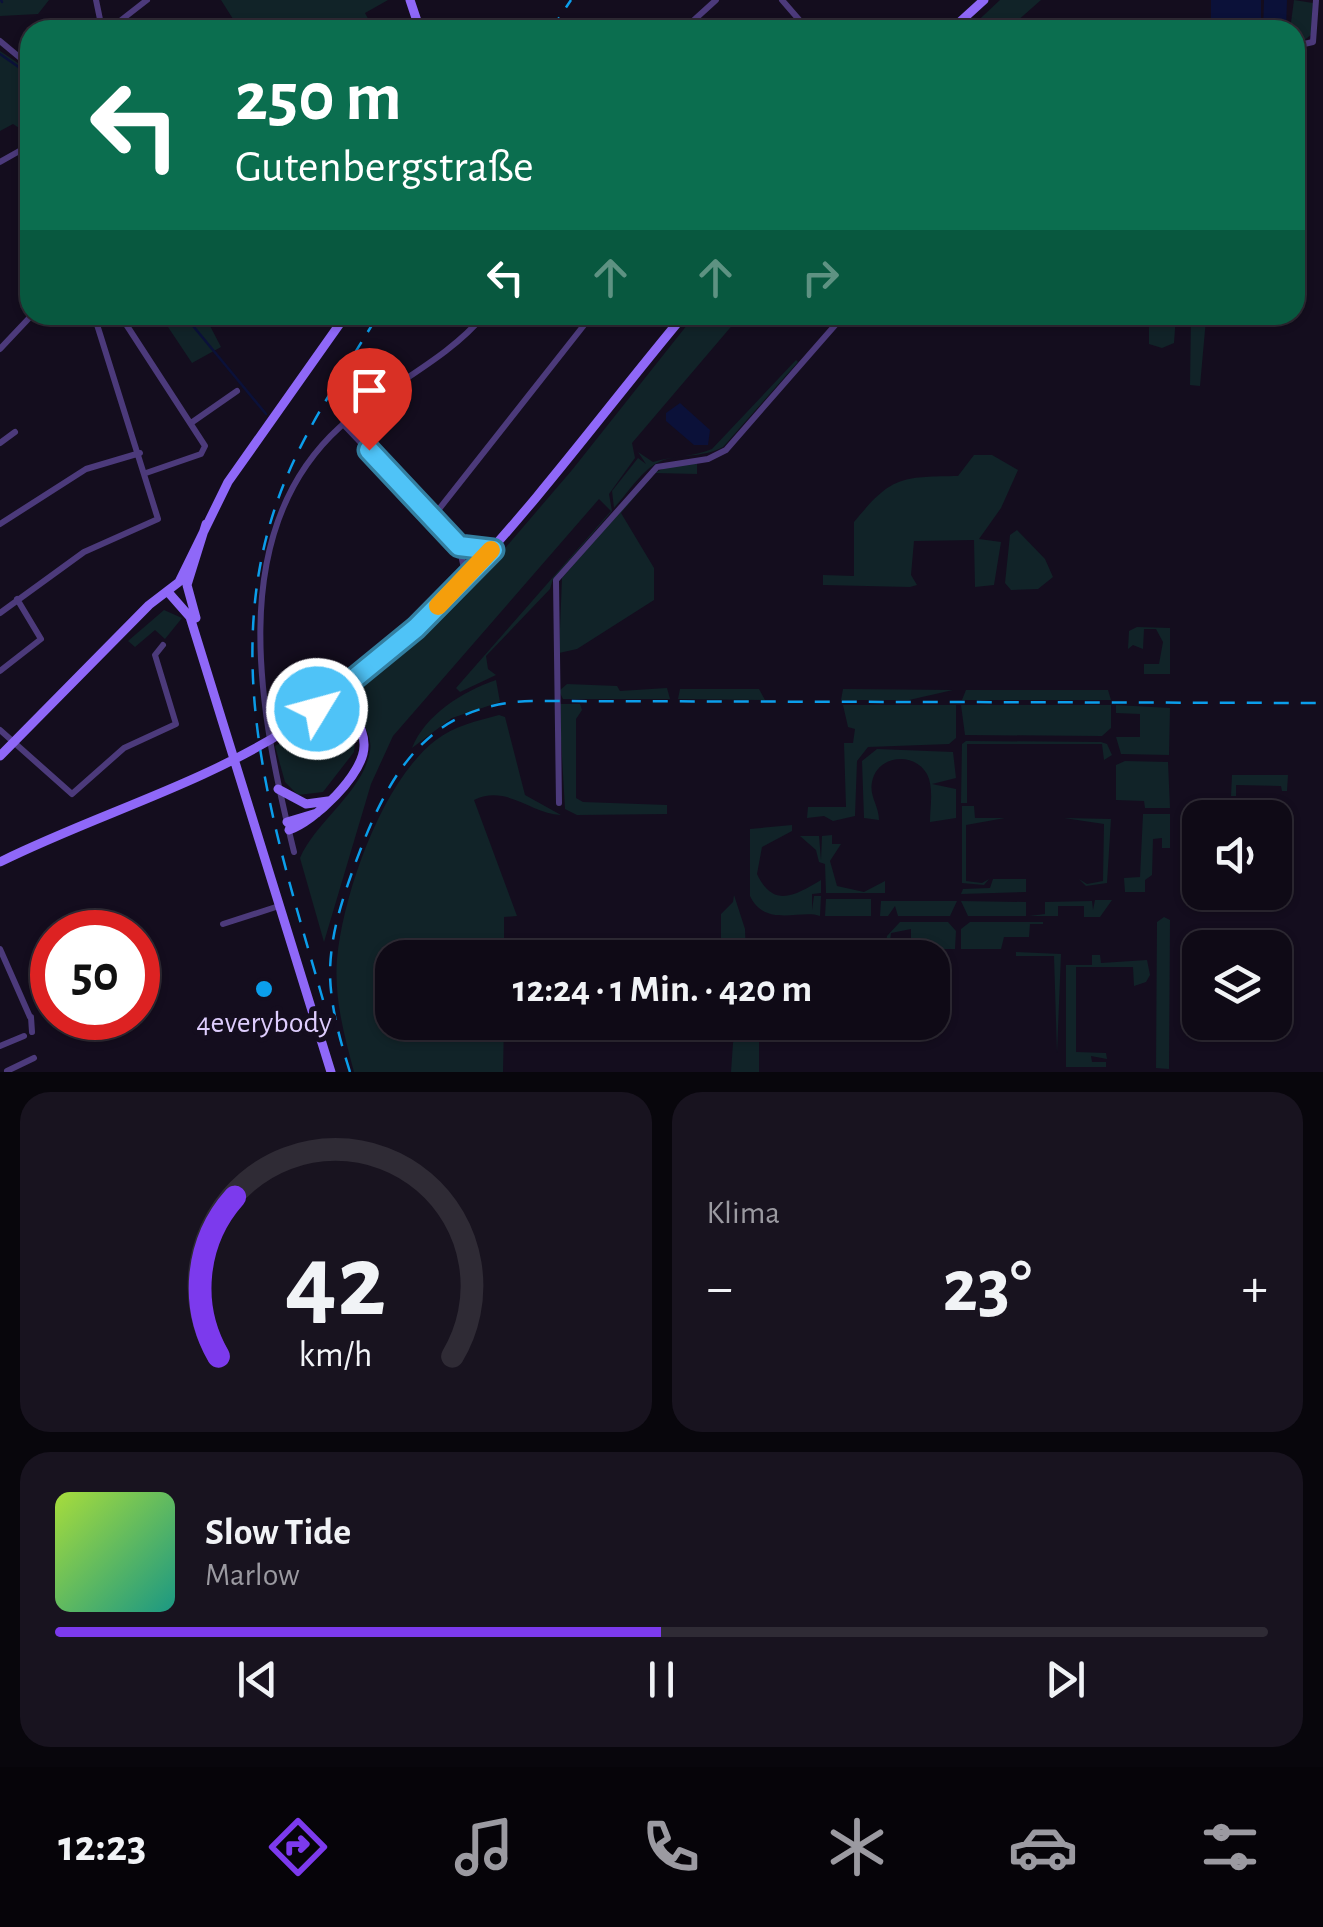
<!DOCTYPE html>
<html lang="de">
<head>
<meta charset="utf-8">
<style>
	body { margin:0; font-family:"Alegreya Sans",sans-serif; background:#18131f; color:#f1f3f6; height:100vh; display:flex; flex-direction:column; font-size:38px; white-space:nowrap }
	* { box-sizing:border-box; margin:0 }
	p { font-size:32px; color:#9b9aa1 }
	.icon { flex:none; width:55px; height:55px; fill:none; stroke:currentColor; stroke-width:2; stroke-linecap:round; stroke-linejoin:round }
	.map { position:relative; height:1072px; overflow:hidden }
	.sheet { display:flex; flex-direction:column; gap:20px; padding:20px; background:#08060c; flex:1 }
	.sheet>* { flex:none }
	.guide { position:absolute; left:20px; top:20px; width:1285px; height:305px; border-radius:30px; box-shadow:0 2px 8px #0004,0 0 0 2px #2f2b35; background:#0b6e4f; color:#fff; overflow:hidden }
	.controls { position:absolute; left:1182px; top:800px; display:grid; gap:20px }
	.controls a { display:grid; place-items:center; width:110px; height:110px; border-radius:20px; background:#0f0a16; box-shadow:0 2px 8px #0004,0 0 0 2px #2f2b35; font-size:50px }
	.speed { position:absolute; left:30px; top:910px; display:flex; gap:20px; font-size:50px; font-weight:700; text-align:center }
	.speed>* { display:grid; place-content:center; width:130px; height:130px; border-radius:50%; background:#0f0a16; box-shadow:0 2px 8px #0004,0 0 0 2px #2f2b35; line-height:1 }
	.speed .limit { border:15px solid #d22; background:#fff; color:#111 }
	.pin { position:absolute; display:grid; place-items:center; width:85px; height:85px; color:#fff; margin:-102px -42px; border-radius:50% 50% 50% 0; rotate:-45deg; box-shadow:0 0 10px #0007 }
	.pin .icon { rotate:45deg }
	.me { position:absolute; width:110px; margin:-55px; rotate:53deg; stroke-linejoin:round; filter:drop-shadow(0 0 8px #0008) }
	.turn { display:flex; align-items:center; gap:35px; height:210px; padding:0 50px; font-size:45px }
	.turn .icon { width:130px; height:130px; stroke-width:2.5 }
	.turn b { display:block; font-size:70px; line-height:85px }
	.lanes { display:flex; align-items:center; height:95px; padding:0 50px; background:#0003; justify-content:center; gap:50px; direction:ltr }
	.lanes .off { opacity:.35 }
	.big { font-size:75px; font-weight:600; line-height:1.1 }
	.sheet .widget { flex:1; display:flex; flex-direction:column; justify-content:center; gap:15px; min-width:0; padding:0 35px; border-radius:30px; background:#18131f }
	.sheet .dial { align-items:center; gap:0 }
	.dial svg { height:260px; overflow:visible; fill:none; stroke:#2f2b35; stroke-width:7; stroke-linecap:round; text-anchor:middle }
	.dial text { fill:#f1f3f6; stroke:none }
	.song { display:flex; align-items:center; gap:30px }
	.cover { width:120px; height:120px; border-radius:15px; background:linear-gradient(135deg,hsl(80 70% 55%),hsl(170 70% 35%)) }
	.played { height:10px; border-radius:5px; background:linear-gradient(90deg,#7c3aed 50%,#2f2b35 50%) }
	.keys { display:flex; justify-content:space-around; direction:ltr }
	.heat { display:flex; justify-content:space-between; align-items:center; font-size:55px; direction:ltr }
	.sheet .tiles { flex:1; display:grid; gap:20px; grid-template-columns:1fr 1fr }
	.widget:last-child { grid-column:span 2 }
	.trip { position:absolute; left:375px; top:940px; width:575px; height:100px; border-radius:30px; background:#0f0a16; box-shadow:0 2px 8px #0004,0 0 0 2px #2f2b35; font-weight:600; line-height:100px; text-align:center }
	.tab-bar { display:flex; height:160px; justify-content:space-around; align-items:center; background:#060409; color:#9b9aa1 }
	.tab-bar .icon { width:70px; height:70px }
	.tab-bar .active { color:#7c3aed }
	.tab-bar b { font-size:45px; color:#f1f3f6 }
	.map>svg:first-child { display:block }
	.green { fill:#112328 }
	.water { fill:#0b1139 }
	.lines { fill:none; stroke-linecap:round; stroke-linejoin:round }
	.stream { stroke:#0b1139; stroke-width:2.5 }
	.minor { stroke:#4c3a7b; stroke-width:6 }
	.secondary { stroke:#8f68f8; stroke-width:9 }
	.rail { stroke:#0b9eeb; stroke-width:2.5; stroke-dasharray:15 12; stroke-linecap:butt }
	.route-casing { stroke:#337fa1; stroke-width:25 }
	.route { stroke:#4fc3f7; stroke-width:18 }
	.slow { stroke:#f59e0b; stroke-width:18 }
	.poi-dot { fill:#0b9eeb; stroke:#140d1e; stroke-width:4 }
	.labels { text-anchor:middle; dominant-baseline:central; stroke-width:10; stroke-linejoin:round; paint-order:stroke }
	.poi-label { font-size:30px; fill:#decdfd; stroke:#140d1e }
</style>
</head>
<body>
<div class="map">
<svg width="1323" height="1072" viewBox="0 0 1323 1072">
	<rect width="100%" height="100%" fill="#140d1e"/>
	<path class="green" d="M0,0H49L38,14L0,16Z
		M221,0H388L365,13L374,30H240Z
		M1000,0H1041L1007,30H968Z
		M1294,0L1313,3L1312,34L1302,42H1295V30H1290Z
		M0,51L30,71V135L13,124L0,131Z
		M160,315H217L208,322L221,347L192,363Z
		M695,315H741L632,443L635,458L609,494L612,511L553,579L550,589L486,656L488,669L496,675L460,692L456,688L611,511L599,499L393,736L371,784L324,942L300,858C316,821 363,792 370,751C374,728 349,713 358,691L488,568L572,470Z
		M1149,315H1176L1174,343L1162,348L1149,344Z
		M1191,315L1206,319L1200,386L1190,385Z
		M796,360L798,362L723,447C704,457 687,454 667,459C645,464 629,492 614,508L612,491L638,458L646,464L638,452L653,462C673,456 694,457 712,449Z
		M974,455H992L1018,470L1001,508L979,539L1001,542L994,585L975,587L974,540L914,541L911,575L917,585L910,587L823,585V575L854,576V522C892,476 900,477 958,476Z
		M697,463V474L655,473L621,513L654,568V600L577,649L559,653L562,578L652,474L667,467Z
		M1017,530L1045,559L1053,577L1038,589L1011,590L1005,583L1010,535Z
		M164,610L182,618L165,639L155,630L135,647L128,641Z
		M1137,627L1170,628V674H1144V664H1159L1163,642L1156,629H1144L1143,649L1133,645L1128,649L1129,631Z
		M496,680L500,702L452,718L412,748C425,715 463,691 496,680Z
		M567,684L617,686L620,691L667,688L670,699H563L559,691Z
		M680,689H759L765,700L678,699Z
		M843,689L953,690L909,700H841Z
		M966,690H1108L1111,700H962Z
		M559,704H580L582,710L576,719V798L583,802L667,805V814L577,815L565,809Z
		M843,705H956V738L949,744L868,747L857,761L855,816L833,821L824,816L807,818L808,807H846L844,743H853L855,729L848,727Z
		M961,705H1111V728L1102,736L965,735Z
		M1116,705L1170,708L1169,755L1121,754L1116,737H1140V714L1116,713Z
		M499,715L505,717L525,795L561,815C531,814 507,784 474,800L517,916L504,917V957L392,958V1022L504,1023L503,1072H354C344,1035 334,998 337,959C343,894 382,781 436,740C454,726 477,721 499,715Z
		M330,716C348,720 357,734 354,752L323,792L298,795L285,782L275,746Z
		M966,741L1101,742L1107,744L1112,755L1104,760L1102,744H967V803H961L962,744Z
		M877,749L953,752L956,778L932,784L956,789V818L930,822C930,807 934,788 927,774C914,751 877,755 872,782C869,796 879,806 879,820L864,818L862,761Z
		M1125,761L1168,762L1170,808H1145L1144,801L1116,800V765Z
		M1232,775H1288L1287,791H1282L1281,786L1236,785V796H1231Z
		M962,806H974L975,818H1005L966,825V881L982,883L989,879L984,885L962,883Z
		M1143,814H1170V848H1162V838L1153,839L1152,875L1145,880V892H1125L1124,878L1140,877Z
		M1064,818L1111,819L1107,883L1086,886L1079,879L1087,884L1103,881L1104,824Z
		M792,825V831L762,847L757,874C774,910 797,894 821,880V893L812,894V910L814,896H821L820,916C801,909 765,928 750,896V829Z
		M832,835V844H841L830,861L837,886L864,892L885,881V893H826L825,864L819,862L816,850L800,836H819L821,860L822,836Z
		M993,879H1026V892L961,894L963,889L990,888Z
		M734,895L745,929L746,957H721V914L733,902Z
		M826,899H871V916H825Z
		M1095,900H1112L1100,917H1084V906H1058V916H1029L1045,914V902L1092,901L1093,910Z
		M881,901H957L950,916H898L895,906L888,916H880Z
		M961,901L1026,902V916H968Z
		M1164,917L1170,920L1169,1069L1156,1068L1157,922Z
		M900,922H948L956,931L955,949H944L943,954H911V929L891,933L888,957H884L887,936Z
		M970,922H1043V924H1030L1029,937H1004L1001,949H961V929Z
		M1016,952L1061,954L1057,1053L1054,956H1016Z
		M1092,955H1100L1101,963L1147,960L1150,975L1146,982L1134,986L1133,967H1076V1052L1106,1053L1107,1059L1091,1056L1092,1062H1106V1067H1066V965H1092Z
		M741,1023H759V1072H731L733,1043Z"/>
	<path class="water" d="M1211,0H1261V23H1211Z
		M1264,0H1287L1286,30H1263Z
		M680,403L710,430L708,445H694L666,421V413Z"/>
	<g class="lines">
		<path class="stream" d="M1,0L2,2
			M0,54L30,75
			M184,315L266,414"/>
		<path class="minor" d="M96,0L102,29
			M782,0L808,30
			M102,28L120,21L147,0
			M683,30L716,0
			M0,41L30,66
			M1295,46L1313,42L1316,0
			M0,162L30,145
			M120,315L205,446L201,454L146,473
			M0,349L32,315
			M191,423L237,391
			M343,424L459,546L466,577
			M0,443L15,432
			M432,518L592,315
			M0,524L86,469L140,453
			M459,546L491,550
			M0,613L84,552L158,519L94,315
			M0,671L41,639L17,599
			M0,730L72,794L124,748L176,724L155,655L163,645
			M559,803L556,580L657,467L708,459L726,450L844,315
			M294,852C261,717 222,534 340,427C384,387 446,361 484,315
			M223,924L279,906
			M0,949L30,1017
			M31,1017L32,1032
			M0,1046L24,1036
			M7,1071L34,1058"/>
		<path class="secondary" d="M410,0L420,30
			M951,30L984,0
			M168,592L190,617L331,1072
			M196,618L187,585L206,524
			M320,709L339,711L352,718
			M0,756L149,605L179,582L228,482L346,315
			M278,789L306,804L328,801
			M287,822L317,813
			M289,830C314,822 364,774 364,746C365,725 346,710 346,688
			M0,862C95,815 198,786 288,729C453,624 561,462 684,315"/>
		<path class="rail" d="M551,30L571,0
			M323,1000C274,829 214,654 285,481C309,422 346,369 378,315
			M350,1072C340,1040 331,1009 330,975C330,935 342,900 355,864C388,775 426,704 532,701L1323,703"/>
	</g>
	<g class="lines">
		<g class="route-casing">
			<path id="route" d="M317,709L416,628L493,550L459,546L369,450"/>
		</g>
		<use href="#route" class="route"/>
		<path class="slow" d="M438,606L491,550"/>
	</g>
	<circle class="poi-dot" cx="264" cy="989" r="10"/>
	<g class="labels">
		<g class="poi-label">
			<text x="264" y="1023">4everybody</text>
		</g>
	</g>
</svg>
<div class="controls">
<a><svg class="icon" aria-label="sound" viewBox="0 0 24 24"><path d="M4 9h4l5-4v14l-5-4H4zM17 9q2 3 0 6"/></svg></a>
<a><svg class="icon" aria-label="layers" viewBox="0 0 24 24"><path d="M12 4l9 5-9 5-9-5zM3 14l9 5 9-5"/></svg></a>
</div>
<div class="speed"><div class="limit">50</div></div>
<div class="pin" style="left:369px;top:450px;background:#d93025"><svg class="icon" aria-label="arrive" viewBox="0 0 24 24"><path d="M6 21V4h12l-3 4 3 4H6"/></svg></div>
<svg class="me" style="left:317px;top:709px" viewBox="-20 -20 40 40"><circle r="17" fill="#4fc3f7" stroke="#fff" stroke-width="3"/><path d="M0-11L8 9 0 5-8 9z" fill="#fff"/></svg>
<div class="trip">12:24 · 1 Min. · 420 m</div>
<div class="guide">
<div class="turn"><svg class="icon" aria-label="left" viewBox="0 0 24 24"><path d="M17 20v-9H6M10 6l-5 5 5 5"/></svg><div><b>250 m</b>Gutenbergstraße</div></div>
<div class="lanes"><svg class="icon" aria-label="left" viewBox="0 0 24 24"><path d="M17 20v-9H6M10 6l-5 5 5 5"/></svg><svg class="icon off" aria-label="ahead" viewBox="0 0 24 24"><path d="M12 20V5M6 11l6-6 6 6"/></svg><svg class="icon off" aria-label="ahead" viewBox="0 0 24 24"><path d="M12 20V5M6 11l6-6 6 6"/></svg><svg class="icon off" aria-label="right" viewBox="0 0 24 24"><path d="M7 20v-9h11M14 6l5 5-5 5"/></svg></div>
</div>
</div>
<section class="sheet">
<div class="tiles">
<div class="widget dial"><svg viewBox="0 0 100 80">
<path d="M14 69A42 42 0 1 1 86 69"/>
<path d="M14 69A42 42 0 0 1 19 20" stroke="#7c3aed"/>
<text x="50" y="56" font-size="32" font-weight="700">42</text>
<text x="50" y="72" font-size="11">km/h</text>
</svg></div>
<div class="widget"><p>Klima</p>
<div class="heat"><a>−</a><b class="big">23°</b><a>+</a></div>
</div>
<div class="widget">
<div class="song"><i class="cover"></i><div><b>Slow Tide</b><p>Marlow</p></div></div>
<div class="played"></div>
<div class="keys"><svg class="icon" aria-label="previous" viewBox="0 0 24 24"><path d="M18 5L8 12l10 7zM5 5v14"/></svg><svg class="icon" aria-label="pause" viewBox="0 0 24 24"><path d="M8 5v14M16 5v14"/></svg><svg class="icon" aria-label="next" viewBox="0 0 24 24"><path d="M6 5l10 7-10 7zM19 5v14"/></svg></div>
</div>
</div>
</section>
<nav class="tab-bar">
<b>12:23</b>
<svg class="icon active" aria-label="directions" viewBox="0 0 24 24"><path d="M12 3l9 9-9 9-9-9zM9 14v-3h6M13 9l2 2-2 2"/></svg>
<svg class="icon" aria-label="music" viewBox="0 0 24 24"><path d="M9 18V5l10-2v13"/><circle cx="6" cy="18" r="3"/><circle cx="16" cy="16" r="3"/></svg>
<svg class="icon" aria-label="phone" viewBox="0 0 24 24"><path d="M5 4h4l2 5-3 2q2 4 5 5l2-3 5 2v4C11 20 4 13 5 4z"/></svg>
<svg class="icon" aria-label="climate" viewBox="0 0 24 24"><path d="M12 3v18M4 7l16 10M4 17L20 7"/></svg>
<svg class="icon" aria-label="car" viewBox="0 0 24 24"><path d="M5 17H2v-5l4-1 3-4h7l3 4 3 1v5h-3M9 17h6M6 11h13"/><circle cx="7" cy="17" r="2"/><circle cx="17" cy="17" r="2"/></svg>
<svg class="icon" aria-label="filters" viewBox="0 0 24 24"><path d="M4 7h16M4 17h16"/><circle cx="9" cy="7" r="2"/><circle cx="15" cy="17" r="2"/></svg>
</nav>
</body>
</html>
